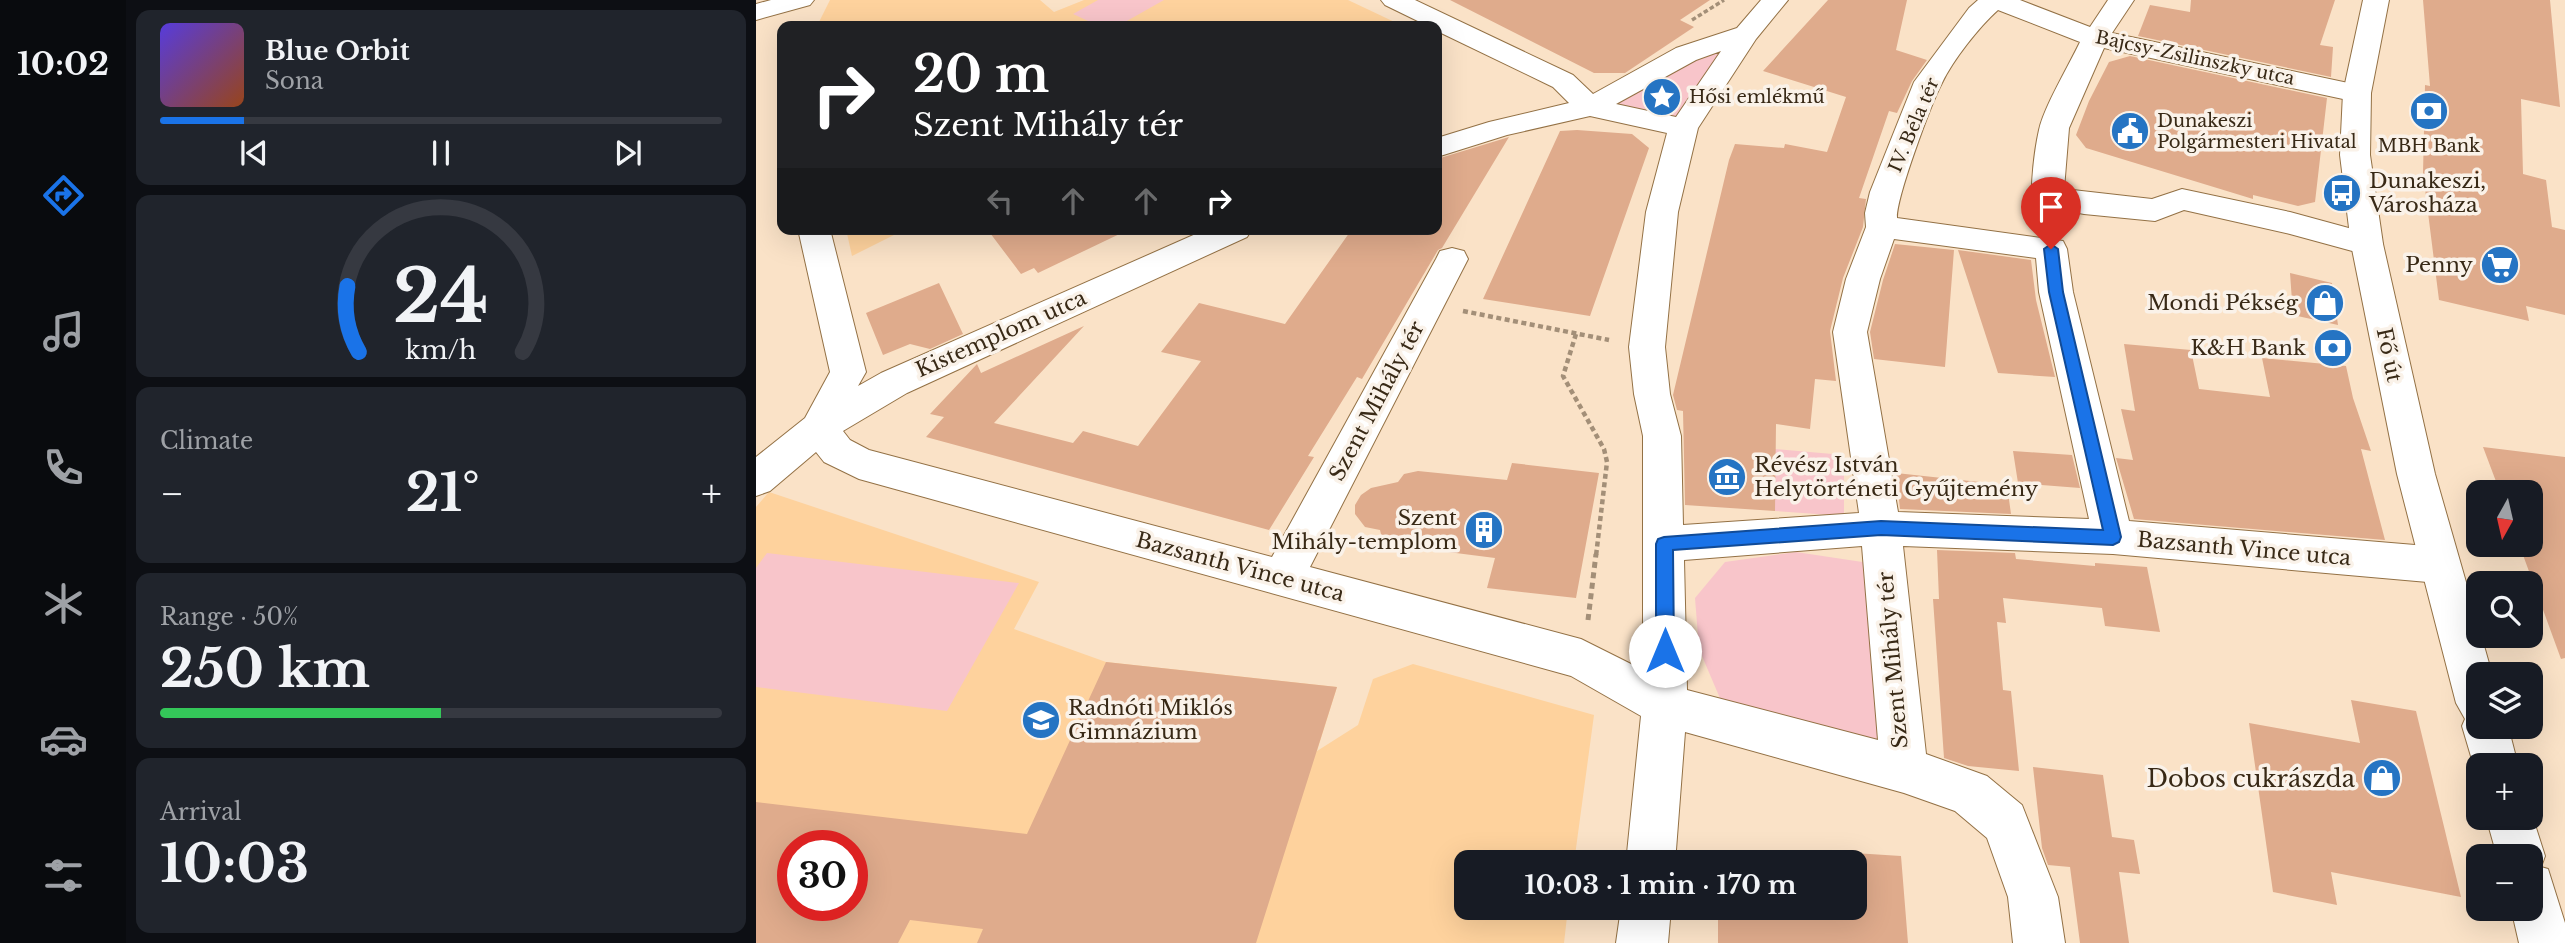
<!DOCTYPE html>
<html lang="en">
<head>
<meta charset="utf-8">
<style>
	body { margin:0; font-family:"Libre Baskerville",serif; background:#20242c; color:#f1f3f6; height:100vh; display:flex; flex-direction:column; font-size:26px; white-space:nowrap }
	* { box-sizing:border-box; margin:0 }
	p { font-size:23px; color:#9ea1a6 }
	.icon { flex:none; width:38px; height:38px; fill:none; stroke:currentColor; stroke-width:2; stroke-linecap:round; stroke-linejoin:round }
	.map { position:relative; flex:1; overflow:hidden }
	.side { display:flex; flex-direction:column; gap:10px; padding:10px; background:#0d0f14; width:630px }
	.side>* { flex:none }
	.banner { position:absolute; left:21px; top:21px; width:665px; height:214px; border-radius:14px; box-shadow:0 7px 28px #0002; background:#202124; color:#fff; overflow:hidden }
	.needle { width:46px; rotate:188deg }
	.buttons { position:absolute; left:1710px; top:480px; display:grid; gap:14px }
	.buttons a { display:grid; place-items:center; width:77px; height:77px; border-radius:14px; background:#171b24; box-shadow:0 7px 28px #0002; font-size:35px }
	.speed { position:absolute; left:21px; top:830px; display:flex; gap:14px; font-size:35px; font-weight:700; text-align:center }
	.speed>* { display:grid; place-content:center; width:91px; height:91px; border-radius:50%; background:#171b24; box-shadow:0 7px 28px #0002; line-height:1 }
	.speed .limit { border:10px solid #d22; background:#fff; color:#111 }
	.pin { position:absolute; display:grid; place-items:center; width:60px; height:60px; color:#fff; margin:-72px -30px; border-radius:50% 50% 50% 0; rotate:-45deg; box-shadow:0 0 7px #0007 }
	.pin .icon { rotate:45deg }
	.me { position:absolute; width:77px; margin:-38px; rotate:0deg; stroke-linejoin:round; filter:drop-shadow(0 0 5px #0008) }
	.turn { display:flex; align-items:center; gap:24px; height:147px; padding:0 21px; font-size:32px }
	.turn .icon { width:91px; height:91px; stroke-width:2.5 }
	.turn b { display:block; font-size:49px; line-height:60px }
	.lanes { display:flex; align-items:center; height:66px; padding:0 21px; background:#0003; justify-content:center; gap:35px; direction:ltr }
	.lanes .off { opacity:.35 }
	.big { font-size:52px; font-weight:800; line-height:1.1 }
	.side .card { flex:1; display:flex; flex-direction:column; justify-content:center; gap:10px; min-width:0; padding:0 24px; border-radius:14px; background:#20242c }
	.side .dial { align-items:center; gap:0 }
	.dial svg { height:182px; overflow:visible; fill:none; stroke:#363941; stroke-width:7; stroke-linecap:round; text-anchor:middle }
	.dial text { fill:#f1f3f6; stroke:none }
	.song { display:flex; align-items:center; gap:21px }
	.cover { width:84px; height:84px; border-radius:10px; background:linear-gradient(135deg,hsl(250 70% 55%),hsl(20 70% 35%)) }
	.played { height:7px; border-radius:4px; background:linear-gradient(90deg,#1a73e8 15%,#363941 15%) }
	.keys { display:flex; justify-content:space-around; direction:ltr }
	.heat { display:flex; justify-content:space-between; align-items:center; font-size:38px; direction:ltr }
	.charge { height:10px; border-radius:5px; background:linear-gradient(90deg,#34c759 50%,#363941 0) }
	.trip { position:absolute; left:698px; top:850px; width:413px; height:70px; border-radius:14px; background:#171b24; box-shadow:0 7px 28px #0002; font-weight:800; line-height:70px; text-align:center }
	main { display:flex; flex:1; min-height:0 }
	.dock { display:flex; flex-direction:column; width:126px; justify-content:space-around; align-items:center; background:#090b0e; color:#9ea1a6 }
	.dock .icon { width:49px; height:49px }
	.dock .selected { color:#1a73e8 }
	.dock b { font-size:32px; color:#f1f3f6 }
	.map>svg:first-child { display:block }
	.built { fill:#fed29d; fill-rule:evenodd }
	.green { fill:#f8c5ca }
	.building { fill:#dfab8c; fill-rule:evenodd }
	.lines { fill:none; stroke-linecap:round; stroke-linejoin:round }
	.minor-casing { stroke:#937145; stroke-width:2 }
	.major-casing { stroke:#937145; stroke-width:2 }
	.path-far2 { stroke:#a38f78; stroke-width:3.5; stroke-dasharray:4.5 2.5; stroke-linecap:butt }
	.path-far1 { stroke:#a38f78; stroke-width:4.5; stroke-dasharray:5 3.5; stroke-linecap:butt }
	.path { stroke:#a38f78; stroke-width:5; stroke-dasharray:6 4.5; stroke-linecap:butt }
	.minor { fill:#fff; fill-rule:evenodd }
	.major { fill:#fff; fill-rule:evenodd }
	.route { fill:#1a73e8; stroke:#114b97; stroke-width:2 }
	.labels { text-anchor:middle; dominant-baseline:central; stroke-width:7; stroke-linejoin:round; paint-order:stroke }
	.far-street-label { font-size:18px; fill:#382916; stroke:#faf2e9 }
	.far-poi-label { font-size:18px; fill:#382916; stroke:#faf2e9; text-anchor:start }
	.poi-label { font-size:21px; fill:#382916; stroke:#faf2e9; text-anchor:end }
	.street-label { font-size:21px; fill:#382916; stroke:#faf2e9 }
	.near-poi-label { font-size:24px; fill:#382916; stroke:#faf2e9; text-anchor:end }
</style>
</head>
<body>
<main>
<nav class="dock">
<b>10:02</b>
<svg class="icon selected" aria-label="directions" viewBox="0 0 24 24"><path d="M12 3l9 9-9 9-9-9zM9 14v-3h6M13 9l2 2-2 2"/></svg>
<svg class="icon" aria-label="music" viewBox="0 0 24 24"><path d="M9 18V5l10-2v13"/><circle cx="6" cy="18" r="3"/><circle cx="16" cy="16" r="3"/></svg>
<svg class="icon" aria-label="phone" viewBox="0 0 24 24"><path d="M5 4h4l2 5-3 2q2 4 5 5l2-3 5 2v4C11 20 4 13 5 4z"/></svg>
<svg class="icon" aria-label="climate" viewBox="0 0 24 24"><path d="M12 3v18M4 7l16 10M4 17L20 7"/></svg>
<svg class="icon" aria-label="car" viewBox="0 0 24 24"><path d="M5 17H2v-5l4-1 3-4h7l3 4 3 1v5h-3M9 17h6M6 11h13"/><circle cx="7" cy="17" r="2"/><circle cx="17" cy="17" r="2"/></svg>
<svg class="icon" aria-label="filters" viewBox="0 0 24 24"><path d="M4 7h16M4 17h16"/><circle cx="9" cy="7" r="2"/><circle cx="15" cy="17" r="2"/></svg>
</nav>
<section class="side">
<div class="card">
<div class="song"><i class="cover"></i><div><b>Blue Orbit</b><p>Sona</p></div></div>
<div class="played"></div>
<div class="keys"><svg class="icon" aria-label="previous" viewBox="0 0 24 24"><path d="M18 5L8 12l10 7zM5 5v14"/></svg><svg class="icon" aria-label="pause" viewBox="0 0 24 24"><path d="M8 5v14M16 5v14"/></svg><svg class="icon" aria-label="next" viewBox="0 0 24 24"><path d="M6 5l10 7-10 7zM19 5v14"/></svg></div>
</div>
<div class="card dial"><svg viewBox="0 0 100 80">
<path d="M14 69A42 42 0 1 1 86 69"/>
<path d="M14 69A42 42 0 0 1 9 40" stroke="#1a73e8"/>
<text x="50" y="56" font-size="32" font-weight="700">24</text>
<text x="50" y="72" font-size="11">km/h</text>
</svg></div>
<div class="card"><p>Climate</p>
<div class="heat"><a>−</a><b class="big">21°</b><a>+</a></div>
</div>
<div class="card"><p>Range · 50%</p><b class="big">250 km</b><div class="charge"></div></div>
<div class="card"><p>Arrival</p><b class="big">10:03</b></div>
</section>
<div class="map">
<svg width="1809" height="943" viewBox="0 0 1809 943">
	<rect width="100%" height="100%" fill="#fae2c7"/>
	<path class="built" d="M74,0H284L298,12L328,0H592L647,26H61Z
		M90,229H150L96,256Z
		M13,492L283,582L258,629L350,662L581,687L561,751L602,725L617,679L657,664L838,715L818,863H710V908H812L808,943H0V507ZM37,845H96V905H37Z"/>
	<path class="green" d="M342,0H408L362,26H343L317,14Z
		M990,34L927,128L834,107Z
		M1019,449L1088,455V516L1019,511Z
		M1040,552L1113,563L1127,753L966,703L943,649L939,598L969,562Z
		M11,553L263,583L191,711L0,687V568Z"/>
	<path class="building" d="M694,0H954L924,20L938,27L869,73H838Z
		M1072,0H1151L1140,50L1171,60L1156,81L1141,113L1133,111L1103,198L1110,199L1107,227L1087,278L1074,331L1080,381L1059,379L1054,429L1020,424L1019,511L929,505L927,411L921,410L917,395L973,160L979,144L1028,148L1029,144L1071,152L1090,97L1007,71Z
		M1435,0H1579L1564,45L1577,47L1575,77L1382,36L1394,5L1434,12Z
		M1667,0H1794L1804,107L1765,99L1767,174L1790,180L1796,227L1809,230V315L1770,306L1773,321L1683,300L1667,173L1669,85L1674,86Z
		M1374,56L1571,98L1559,202L1542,206L1497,195V199L1330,148L1320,135L1333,101L1353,62Z
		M821,130L876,134L893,148L834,316L727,299L804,131Z
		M753,137L686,248L682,250L606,379L601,377L552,456L558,457L513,530L170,437L188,417L174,414L221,364L225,373L328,326L238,423L317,443L327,431L382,446L445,361L405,352L443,303L529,324L596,229H681V159Z
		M231,229H374L282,273L278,268L265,274Z
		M1139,244L1198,250L1189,367L1118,359L1114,332L1127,280Z
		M1202,250L1275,260L1280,300L1299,377L1242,373Z
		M1534,273L1576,283L1582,325L1537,315Z
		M183,283L207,334L174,349L154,344L127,355L110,313Z
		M1368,344L1435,350L1443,389L1514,397L1506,358L1590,366L1597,398L1615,451L1605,449L1629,540L1378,519L1360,458L1377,460L1365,409L1379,411Z
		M1727,447L1809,457V658L1805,659L1763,544H1774V492H1744Z
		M1257,451L1316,455L1324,488L1262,483Z
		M756,463L843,473L820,598L731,588L739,558L637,545L627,542L624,530L609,527L599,514V505L605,495L615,488L642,482L648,474L662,471L751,480Z
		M1140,473L1251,485L1255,514L1144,509Z
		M1181,550L1259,553L1260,559L1339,566V563L1391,567L1404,632L1349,626L1346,608L1247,598L1250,623L1241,622L1247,690L1255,691L1263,771L1212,766L1188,758L1177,599H1183Z
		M350,662L581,687L500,943H221L227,929L154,920L142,943H0V802L271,834ZM37,845H96V905H37Z
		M1595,700L1660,711L1705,897L1575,872L1581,905L1517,892L1493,723L1604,743Z
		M1277,767L1347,775L1356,837L1378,840L1384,874L1363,872L1373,943H1324L1314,867L1292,865L1286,848Z
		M963,852L1013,855V863H963Z
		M1098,853L1145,856L1152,943H962V908H1100Z"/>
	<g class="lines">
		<g class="minor-casing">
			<path id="minor" d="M15,0H58L54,5L0,20V4Z
				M625,0H659L817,75L837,94L920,48L981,28L1005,0H1032L1000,39L942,128L922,212L909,347L914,394L925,436L927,525L1103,513L1077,332L1090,279L1110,227L1109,213L1114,192L1158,82L1213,8L1222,0H1264L1334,27L1352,0H1378L1356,33L1611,87L1615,93L1611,99L1601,102L1348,48L1313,128L1308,189L1396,199L1426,189L1534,212L1622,236L1627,244L1622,252L1611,255L1534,234L1428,210L1399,221L1328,214L1308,210L1309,223L1304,231L1293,234L1282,231C1270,212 1278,152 1283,130C1288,107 1313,65 1324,42L1242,10C1223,27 1197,60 1186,83C1175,104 1140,198 1141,218L1307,241L1311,249L1317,292L1373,521L1683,547L1697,552L1704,565L1697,578L1683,583L1357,554L1147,546L1170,754L1231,776L1266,805L1302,897L1309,943H1257L1252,897L1231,838L1199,811L1148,793L929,732L919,863H870L885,716L815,676L103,479L68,462L60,452L14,491L0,496V457L49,418L74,372L42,229H74L110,372L102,386L125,373L451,229H496L491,237L151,393L87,431L94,440L113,450L516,557L680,259L684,251L696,248L708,251L712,259L554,567L825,639L887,670V436L878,394L873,347L890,212L911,133L834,116L751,135L681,157V138L733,122L813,103L797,87L681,31V26H672L629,5ZM965,51L920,117L860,104L940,60ZM1138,239L1280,258L1283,292L1333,519L1142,512L1111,332L1124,279ZM1106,546L1122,740L931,690L928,560Z
				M865,908H915L912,943H860Z"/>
		</g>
		<g class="major-casing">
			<path id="major" d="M1607,0H1633L1615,93L1614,155L1627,244L1679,474L1722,624V635H1725L1736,674H1722V726H1752L1762,765H1722V780L1706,726L1709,719L1700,703L1641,474L1595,244L1584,155L1587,93Z
				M1774,809L1789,856L1785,867L1792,869L1809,923V943H1763L1755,908H1774V856H1741L1730,817H1774Z"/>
		</g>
		<path class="path-far2" d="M936,20L968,0"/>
		<path class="path-far1" d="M707,311L853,340
			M820,334L807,376L848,449L851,462L840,556"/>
		<path class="path" d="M832,620L840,554"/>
		<use href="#minor" class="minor"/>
		<use href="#major" class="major"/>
	</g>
	<path class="route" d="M1295,244L1302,249L1307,292L1365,537L1363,542L1357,545L1125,535L917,550L918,651L915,657L909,659L903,657L900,651V544L902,539L908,537L1125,521L1347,530L1293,292L1288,249Z"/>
	<defs>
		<g id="sight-disc" transform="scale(2.0125)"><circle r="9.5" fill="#2574c3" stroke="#faf2e9"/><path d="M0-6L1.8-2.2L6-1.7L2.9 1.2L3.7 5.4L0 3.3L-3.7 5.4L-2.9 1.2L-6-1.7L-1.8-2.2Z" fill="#fff"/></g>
		<g id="bank-disc" transform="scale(2.0125)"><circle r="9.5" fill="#2574c3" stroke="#faf2e9"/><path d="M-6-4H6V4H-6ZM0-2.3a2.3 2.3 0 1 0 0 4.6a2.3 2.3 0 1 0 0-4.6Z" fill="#fff"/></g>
		<g id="civic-disc" transform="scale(2.0125)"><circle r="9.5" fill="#2574c3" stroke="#faf2e9"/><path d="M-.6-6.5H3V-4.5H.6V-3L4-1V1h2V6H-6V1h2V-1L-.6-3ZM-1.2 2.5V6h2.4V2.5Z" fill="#fff"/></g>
		<g id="bus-disc" transform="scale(2.0125)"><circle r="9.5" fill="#2574c3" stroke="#faf2e9"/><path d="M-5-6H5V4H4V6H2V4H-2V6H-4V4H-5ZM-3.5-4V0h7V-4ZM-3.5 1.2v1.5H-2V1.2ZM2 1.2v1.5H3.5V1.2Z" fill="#fff"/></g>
		<g id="supermarket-disc" transform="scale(2.0125)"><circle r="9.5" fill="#2574c3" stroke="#faf2e9"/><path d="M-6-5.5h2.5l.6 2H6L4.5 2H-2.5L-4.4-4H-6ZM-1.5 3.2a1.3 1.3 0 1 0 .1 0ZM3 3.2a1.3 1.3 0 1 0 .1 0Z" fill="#fff"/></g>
		<g id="shop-disc" transform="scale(2.0125)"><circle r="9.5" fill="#2574c3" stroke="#faf2e9"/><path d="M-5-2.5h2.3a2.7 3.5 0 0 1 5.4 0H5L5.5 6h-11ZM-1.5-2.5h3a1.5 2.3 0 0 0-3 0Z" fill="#fff"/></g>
		<g id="museum-disc" transform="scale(2.0125)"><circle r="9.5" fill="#2574c3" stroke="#faf2e9"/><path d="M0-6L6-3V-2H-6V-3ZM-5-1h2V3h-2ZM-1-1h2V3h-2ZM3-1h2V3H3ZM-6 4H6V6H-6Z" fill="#fff"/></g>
		<g id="building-disc" transform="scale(2.0125)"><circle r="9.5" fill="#2574c3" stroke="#faf2e9"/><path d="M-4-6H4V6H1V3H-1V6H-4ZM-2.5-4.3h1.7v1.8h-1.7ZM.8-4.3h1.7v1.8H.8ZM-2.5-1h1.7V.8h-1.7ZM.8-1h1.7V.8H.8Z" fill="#fff"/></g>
		<g id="school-disc" transform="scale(2.0125)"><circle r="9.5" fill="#2574c3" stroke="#faf2e9"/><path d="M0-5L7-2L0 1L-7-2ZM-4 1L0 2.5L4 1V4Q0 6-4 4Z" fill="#fff"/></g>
	</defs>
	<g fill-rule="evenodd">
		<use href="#sight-disc" x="906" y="97"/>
		<use href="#bank-disc" x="1673" y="111"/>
		<use href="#civic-disc" x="1374" y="131"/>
		<use href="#bus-disc" x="1586" y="193"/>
		<use href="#supermarket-disc" x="1744" y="265"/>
		<use href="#shop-disc" x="1569" y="303"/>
		<use href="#bank-disc" x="1577" y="348"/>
		<use href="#museum-disc" x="971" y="477"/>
		<use href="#building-disc" x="728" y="530"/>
		<use href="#school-disc" x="285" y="720"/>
		<use href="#shop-disc" x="1626" y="778"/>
	</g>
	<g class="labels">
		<g class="far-street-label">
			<text transform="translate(1439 58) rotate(12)">Bajcsy-Zsilinszky utca</text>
			<text transform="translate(1158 125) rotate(-67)">IV. Béla tér</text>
		</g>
		<g class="far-poi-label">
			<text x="933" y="97">Hősi emlékmű</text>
			<text x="1401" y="121">Dunakeszi<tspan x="1401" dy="21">Polgármesteri Hivatal</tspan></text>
			<text x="1673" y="146" text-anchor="middle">MBH Bank</text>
		</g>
		<g class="poi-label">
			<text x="1613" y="181" text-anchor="start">Dunakeszi,<tspan x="1613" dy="24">Városháza</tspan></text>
			<text x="1717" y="265">Penny</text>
			<text x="1542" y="303">Mondi Pékség</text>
			<text x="1550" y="348">K&amp;H Bank</text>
			<text x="998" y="465" text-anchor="start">Révész István<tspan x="998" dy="24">Helytörténeti Gyűjtemény</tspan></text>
			<text x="701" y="518">Szent<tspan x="701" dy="24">Mihály-templom</tspan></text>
			<text x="312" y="708" text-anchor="start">Radnóti Miklós<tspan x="312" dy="24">Gimnázium</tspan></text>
		</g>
		<g class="street-label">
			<text transform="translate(245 334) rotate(-24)">Kistemplom utca</text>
			<text transform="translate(1633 355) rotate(78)">Fő út</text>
			<text transform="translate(621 401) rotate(-62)">Szent Mihály tér</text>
			<text transform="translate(1488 549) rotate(5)">Bazsanth Vince utca</text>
			<text transform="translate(484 567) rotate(15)">Bazsanth Vince utca</text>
			<text transform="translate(1137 660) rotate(-95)">Szent Mihály tér</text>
		</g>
		<g class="near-poi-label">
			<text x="1599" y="778">Dobos cukrászda</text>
		</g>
	</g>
</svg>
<div class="buttons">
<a><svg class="needle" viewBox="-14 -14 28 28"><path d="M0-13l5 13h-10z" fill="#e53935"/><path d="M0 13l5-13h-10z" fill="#9ea1a6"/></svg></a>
<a><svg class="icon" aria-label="search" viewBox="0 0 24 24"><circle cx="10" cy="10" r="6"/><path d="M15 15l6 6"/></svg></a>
<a><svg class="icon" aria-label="layers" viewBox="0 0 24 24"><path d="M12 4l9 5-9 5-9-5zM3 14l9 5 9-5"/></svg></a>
<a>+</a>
<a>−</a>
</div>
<div class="speed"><div class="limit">30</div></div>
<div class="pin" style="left:1295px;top:249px;background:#d93025"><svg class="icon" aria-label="arrive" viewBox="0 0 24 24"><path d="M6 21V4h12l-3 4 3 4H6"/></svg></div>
<svg class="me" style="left:909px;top:651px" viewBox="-20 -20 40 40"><circle r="19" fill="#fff"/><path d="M0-13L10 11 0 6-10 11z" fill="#1a73e8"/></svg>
<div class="trip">10:03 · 1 min · 170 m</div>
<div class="banner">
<div class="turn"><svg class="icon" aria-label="right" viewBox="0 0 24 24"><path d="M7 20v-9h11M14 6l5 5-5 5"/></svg><div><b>20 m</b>Szent Mihály tér</div></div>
<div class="lanes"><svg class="icon off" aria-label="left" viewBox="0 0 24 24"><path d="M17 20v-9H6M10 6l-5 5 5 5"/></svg><svg class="icon off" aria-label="ahead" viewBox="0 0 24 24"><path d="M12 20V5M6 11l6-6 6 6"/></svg><svg class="icon off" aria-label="ahead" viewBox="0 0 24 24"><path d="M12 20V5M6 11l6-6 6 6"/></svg><svg class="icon" aria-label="right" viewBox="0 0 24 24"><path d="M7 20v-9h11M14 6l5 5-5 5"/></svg></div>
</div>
</div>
</main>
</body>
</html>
